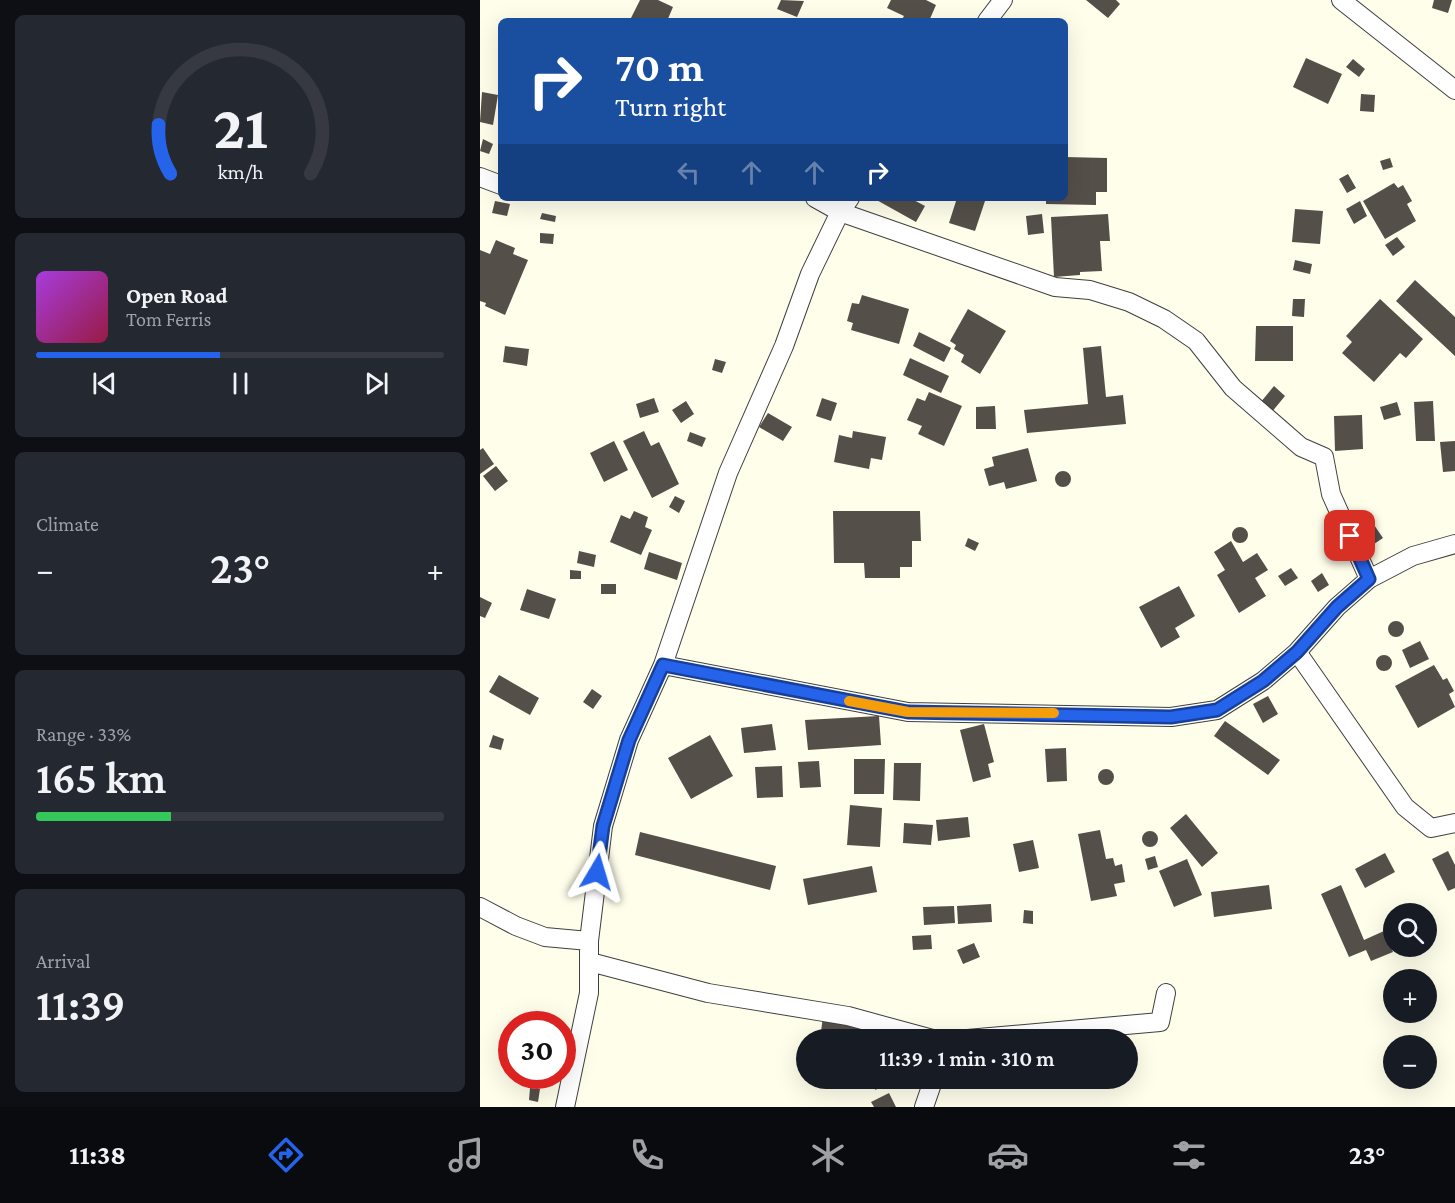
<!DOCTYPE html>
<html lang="en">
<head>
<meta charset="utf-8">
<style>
	body { margin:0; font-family:"Crimson Pro",serif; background:#242831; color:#f1f3f6; height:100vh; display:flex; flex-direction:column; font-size:22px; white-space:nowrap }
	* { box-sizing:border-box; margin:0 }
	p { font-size:20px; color:#9ea1a6 }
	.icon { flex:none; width:33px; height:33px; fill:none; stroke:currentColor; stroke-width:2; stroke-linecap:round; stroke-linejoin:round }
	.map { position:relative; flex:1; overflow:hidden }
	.details { display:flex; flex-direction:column; gap:15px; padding:15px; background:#0d0f14; width:480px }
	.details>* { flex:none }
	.hud { position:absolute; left:18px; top:18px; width:570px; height:183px; border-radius:9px; box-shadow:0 6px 24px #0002; background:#1a4fa0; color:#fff; overflow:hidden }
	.tools { position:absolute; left:903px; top:903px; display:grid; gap:12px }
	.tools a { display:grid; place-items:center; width:54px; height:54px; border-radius:50%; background:#171b24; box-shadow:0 6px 24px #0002; font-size:30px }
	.speed { position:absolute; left:18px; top:1011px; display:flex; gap:12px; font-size:30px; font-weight:700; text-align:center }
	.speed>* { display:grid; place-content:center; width:78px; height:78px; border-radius:50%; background:#171b24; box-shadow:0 6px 24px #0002; line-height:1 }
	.speed .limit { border:9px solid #d22; background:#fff; color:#111 }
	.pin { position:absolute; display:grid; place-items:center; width:51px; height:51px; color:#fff; margin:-26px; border-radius:12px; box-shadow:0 3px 9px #0006 }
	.me { position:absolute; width:66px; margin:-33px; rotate:7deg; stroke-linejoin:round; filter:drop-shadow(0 0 4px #0008) }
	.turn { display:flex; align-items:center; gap:21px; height:126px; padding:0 18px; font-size:27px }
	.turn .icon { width:78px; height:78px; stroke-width:2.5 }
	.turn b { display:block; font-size:42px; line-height:51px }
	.lanes { display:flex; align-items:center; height:57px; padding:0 18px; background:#0003; justify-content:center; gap:30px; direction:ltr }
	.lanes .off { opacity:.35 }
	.big { font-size:45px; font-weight:600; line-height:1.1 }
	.details .card { flex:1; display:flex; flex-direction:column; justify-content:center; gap:9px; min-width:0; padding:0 21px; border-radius:9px; background:#242831 }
	.details .dial { align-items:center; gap:0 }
	.dial svg { height:156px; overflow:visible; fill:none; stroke:#363941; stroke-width:7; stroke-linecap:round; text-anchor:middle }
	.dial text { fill:#f1f3f6; stroke:none }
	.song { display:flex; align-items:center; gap:18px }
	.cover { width:72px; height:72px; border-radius:9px; background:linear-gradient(135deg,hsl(280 70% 55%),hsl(340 70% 35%)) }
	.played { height:6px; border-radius:3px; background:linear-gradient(90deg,#2563eb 45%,#363941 45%) }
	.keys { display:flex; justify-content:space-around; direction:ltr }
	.heat { display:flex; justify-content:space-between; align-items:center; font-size:33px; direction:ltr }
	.charge { height:9px; border-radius:4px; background:linear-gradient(90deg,#34c759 33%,#363941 0) }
	.trip { position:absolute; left:316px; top:1029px; width:342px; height:60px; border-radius:30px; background:#171b24; box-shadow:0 6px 24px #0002; font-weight:600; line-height:60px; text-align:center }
	.tab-bar { display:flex; height:96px; justify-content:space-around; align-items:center; background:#090b0e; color:#9ea1a6 }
	.tab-bar .icon { width:42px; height:42px }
	.tab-bar .active { color:#2563eb }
	.tab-bar b { font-size:27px; color:#f1f3f6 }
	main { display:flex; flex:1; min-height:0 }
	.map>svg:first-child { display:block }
	.building { fill:#544f49 }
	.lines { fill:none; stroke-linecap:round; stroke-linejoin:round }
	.street-casing { stroke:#3f3f3f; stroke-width:20 }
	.street { stroke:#fff; stroke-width:18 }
	.route-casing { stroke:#184099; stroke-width:15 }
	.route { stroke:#2563eb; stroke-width:10 }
	.slow { stroke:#f59e0b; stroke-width:10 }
</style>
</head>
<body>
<main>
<section class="details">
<div class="card dial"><svg viewBox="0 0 100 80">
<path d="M14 69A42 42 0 1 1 86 69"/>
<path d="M14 69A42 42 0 0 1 8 44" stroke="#2563eb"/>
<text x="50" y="56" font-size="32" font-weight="700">21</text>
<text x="50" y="72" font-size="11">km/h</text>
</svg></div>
<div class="card">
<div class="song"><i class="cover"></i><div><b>Open Road</b><p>Tom Ferris</p></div></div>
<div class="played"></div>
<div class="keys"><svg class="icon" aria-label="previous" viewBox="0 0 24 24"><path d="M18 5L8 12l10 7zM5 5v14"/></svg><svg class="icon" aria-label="pause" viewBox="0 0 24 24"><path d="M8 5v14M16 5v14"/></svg><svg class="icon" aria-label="next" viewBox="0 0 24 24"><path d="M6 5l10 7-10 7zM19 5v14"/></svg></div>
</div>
<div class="card"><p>Climate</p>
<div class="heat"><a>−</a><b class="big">23°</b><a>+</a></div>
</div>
<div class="card"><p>Range · 33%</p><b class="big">165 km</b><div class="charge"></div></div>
<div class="card"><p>Arrival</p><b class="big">11:39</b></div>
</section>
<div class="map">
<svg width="975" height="1107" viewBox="0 0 975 1107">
	<rect width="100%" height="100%" fill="#fffeeb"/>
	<path class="building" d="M160,0H178L193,7L187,21L150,20Z
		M301,0L324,1L317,17L297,9Z
		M411,0H446L456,5L449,21H421L424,16L407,8Z
		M606,0H636L640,4L628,18Z
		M954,0H972L968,13L952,8Z
		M826,58L862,74L848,104L813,87Z
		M873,59L885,69L879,77L866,67Z
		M2,92L18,95L13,125L0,122Z
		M881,94L895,95L894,112L880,111Z
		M3,139L13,144L9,154L0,151Z
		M585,157L627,158V192H616V205L566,204V198H585Z
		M910,158L913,167L903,170L900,161Z
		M868,174L876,188L867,193L859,179Z
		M914,183L918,188L923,185L932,201L927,204L936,221L905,239L883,201Z
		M393,198H430L445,206L436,222Z
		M477,198H506L495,231L469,223Z
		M15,201L30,204L27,216L12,213Z
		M880,201L887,216L874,224L866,209Z
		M815,209L843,211L840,244L812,242Z
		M62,213L76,216L75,222L60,219Z
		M562,214L564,233L548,235L546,216Z
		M628,214L630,241H620L622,271L600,272V275L574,277L571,217Z
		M60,233L74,234L73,244L60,243Z
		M917,237L925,247L913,256L905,245Z
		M16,240L35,248L33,254L48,260L25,315L5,306L6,303L0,301V250L10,254Z
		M815,260L832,264L830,274L813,270Z
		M935,280L975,317V356L916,301Z
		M382,295L429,309L419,344L371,330L373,323L367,321L372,303L379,304Z
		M813,299H825L824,317L812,316Z
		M900,299L943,339L926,358L920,353L894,382L862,353L872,342L866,336Z
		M488,309L526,331L500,374L481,362L484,355L474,349L476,345L470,341Z
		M776,326H813V361H775Z
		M439,332L471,348L464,362L433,346Z
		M25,346L49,349L47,366L23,362Z
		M621,346L626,397L643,395L646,424L547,433L544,410L608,404L603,348Z
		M430,358L469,376L461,393L423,375Z
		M235,359L246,362L242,373L232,370Z
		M794,386L805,396L791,413L780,403Z
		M449,392L482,406L464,446L438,434L442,426L427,420L437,398L445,401Z
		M174,398L179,412L160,418L156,404Z
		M342,398L357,403L351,421L336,416Z
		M206,401L214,414L201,423L192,410Z
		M953,401L955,441H936L934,402Z
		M917,402L921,415L904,420L900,407Z
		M515,406L516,429H496V407Z
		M288,413L312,427L303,441L279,427Z
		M882,415L883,449L855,451L854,416Z
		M164,431L171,446L179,442L199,484L172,498L143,441Z
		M373,431L406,437L402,460L391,458L389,469L354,462L359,435L372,438Z
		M210,432L226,438L222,447L207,441Z
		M134,441L148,470L124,482L110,453Z
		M975,441V471L963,472L960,442Z
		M3,448L14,464L0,474V450Z
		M548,448L557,481L526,489L524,482L509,486L504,469L514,466L512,457Z
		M16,466L28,481L15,491L3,476Z
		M575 479a8 8 0 1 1 16 0a8 8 0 1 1-16 0Z
		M195,496L205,501L199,513L189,507Z
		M154,511L168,517L165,527L172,530L161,555L130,542L141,515L150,519Z
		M353,511H440L441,541H432V567H420V578H385L384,563H354Z
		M890,519L903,538L888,548L875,530Z
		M752 535a8 8 0 1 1 16 0a8 8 0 1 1-16 0Z
		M488,538L499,543L495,551L485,546Z
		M751,541L763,562L777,553L788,570L775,578L786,596L759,613L737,575L745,570L734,552Z
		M99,551L116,555L114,567L97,563Z
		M169,552L202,563L197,580L164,569Z
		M811,568L818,578L805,586L798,576Z
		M90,570L101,571V579H90Z
		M842,573L849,585L838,592L831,581Z
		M121,584H136V594H121Z
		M699,586L715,616L695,628L700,637L681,648L659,607Z
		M47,589L76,599L69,619L40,610Z
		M0,597L12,603L5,618L0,616Z
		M908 629a8 8 0 1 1 16 0a8 8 0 1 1-16 0Z
		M940,641L949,659L930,668L922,650Z
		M896 663a8 8 0 1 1 16 0a8 8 0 1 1-16 0Z
		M954,665L963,680L967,678L974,691L969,694L975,707L938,728L915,686Z
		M19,675L59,698L50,715L9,692Z
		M112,689L122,696L113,709L103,702Z
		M788,696L798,714L783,723L773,704Z
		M399,716L401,745L328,750L325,720Z
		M745,721L800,760L788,775L734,736Z
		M292,724L296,750L264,753L261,728Z
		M504,724L514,762L508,764L511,777L493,782L480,730Z
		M13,735L24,739L21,750L9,747Z
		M230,735L253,776L211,799L188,758Z
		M586,748L587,781L567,782L565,749Z
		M374,759H405L404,794H374Z
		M339,761L341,787L320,788L318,762Z
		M414,763H441L440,801L413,800Z
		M302,766L303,797L277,798L275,767Z
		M618 777a8 8 0 1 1 16 0a8 8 0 1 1-16 0Z
		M370,805L402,808L400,847L367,845Z
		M706,814L738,853L722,867L690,828Z
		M488,817L490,837L458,841L456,820Z
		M424,823L453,825L451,845L423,843Z
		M620,830L626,859L633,858L635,866L642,864L645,882L634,884L637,896L611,901L598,834Z
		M662 839a8 8 0 1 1 16 0a8 8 0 1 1-16 0Z
		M160,832L296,866L290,890L155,855Z
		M553,840L559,868L539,872L533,844Z
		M968,851L975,865V888L968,891L952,859Z
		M905,853L915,872L885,888L875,869Z
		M675,856L678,867L668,870L665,859Z
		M707,859L722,895L694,907L679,871Z
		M392,866L397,892L328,905L323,879Z
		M789,885L792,909L734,917L731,892Z
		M861,885L884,940L904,931L913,952L891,961L886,950L869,957L841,894Z
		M511,904L512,922L478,924L477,906Z
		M474,906L475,923L444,925L443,907Z
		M544,910L553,911V924L543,923Z
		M451,935L452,949L433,950L432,936Z
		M494,943L500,957L483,964L477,950Z
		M343,1016L378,1021L375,1040H340Z
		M379,1078H404L396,1090Z
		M50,1088L60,1089L58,1102L49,1100Z
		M409,1093L416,1107H394L391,1102Z"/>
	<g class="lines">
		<g class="street-casing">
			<path id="street" d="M861,0L975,90
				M507,21L523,0
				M0,177L21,185
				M335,198L360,212L575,287L610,290L649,302L684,319L716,341L753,388L821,447L844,457L851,494L889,579
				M817,652L925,807L951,828L975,823
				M183,665L428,712L691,717L737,710L783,681L817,652L857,607L889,579L933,556L975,544
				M0,907L36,926L65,937L109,941
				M110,962L228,993L368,1016L456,1040
				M476,1040L680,1022L686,993
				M85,1107L109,993V941L123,826L149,740L183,665L248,473L304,346L330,274L360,212L370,198
				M444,1107L454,1078"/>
		</g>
		<use href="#street" class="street"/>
	</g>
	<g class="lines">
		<g class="route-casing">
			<path id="route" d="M117,872L123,826L149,740L183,665L428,712L691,717L737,710L783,681L817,652L857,607L889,579L870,536"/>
		</g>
		<use href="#route" class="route"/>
		<path class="slow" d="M369,701L428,712L574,713"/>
	</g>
</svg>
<div class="tools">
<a><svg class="icon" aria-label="search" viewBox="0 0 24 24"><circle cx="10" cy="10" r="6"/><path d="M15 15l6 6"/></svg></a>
<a>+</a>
<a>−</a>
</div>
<div class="speed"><div class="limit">30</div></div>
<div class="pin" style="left:870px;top:536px;background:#d93025"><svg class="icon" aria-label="arrive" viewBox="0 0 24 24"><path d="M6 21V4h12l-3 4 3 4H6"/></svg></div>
<svg class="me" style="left:117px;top:872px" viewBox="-20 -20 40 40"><path d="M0-17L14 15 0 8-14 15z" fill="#2563eb" stroke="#fff" stroke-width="4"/></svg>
<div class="trip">11:39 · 1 min · 310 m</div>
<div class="hud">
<div class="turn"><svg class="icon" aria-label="right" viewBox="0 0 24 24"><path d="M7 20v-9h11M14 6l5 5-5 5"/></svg><div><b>70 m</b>Turn right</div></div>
<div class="lanes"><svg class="icon off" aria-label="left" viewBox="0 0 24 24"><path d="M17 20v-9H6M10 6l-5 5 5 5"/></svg><svg class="icon off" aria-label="ahead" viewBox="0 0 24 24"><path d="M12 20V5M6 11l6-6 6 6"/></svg><svg class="icon off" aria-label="ahead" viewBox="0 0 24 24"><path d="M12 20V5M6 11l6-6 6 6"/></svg><svg class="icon" aria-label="right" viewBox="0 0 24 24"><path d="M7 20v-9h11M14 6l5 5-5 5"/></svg></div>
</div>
</div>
</main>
<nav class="tab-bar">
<b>11:38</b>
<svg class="icon active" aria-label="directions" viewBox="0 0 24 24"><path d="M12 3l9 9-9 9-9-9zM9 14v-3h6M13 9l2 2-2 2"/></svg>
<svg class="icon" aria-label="music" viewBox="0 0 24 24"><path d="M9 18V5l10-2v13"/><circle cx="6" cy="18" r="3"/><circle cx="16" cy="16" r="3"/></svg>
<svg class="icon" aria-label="phone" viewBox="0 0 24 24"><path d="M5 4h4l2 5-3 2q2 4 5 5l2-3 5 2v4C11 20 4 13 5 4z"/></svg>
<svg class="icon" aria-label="climate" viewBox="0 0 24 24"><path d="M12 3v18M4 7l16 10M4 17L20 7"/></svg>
<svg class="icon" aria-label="car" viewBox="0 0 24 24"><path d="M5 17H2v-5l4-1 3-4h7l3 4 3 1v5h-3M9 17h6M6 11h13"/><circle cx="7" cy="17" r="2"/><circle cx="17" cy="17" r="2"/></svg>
<svg class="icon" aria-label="filters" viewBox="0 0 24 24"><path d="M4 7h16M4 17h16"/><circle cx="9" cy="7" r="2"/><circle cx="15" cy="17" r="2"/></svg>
<b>23°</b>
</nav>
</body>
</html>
